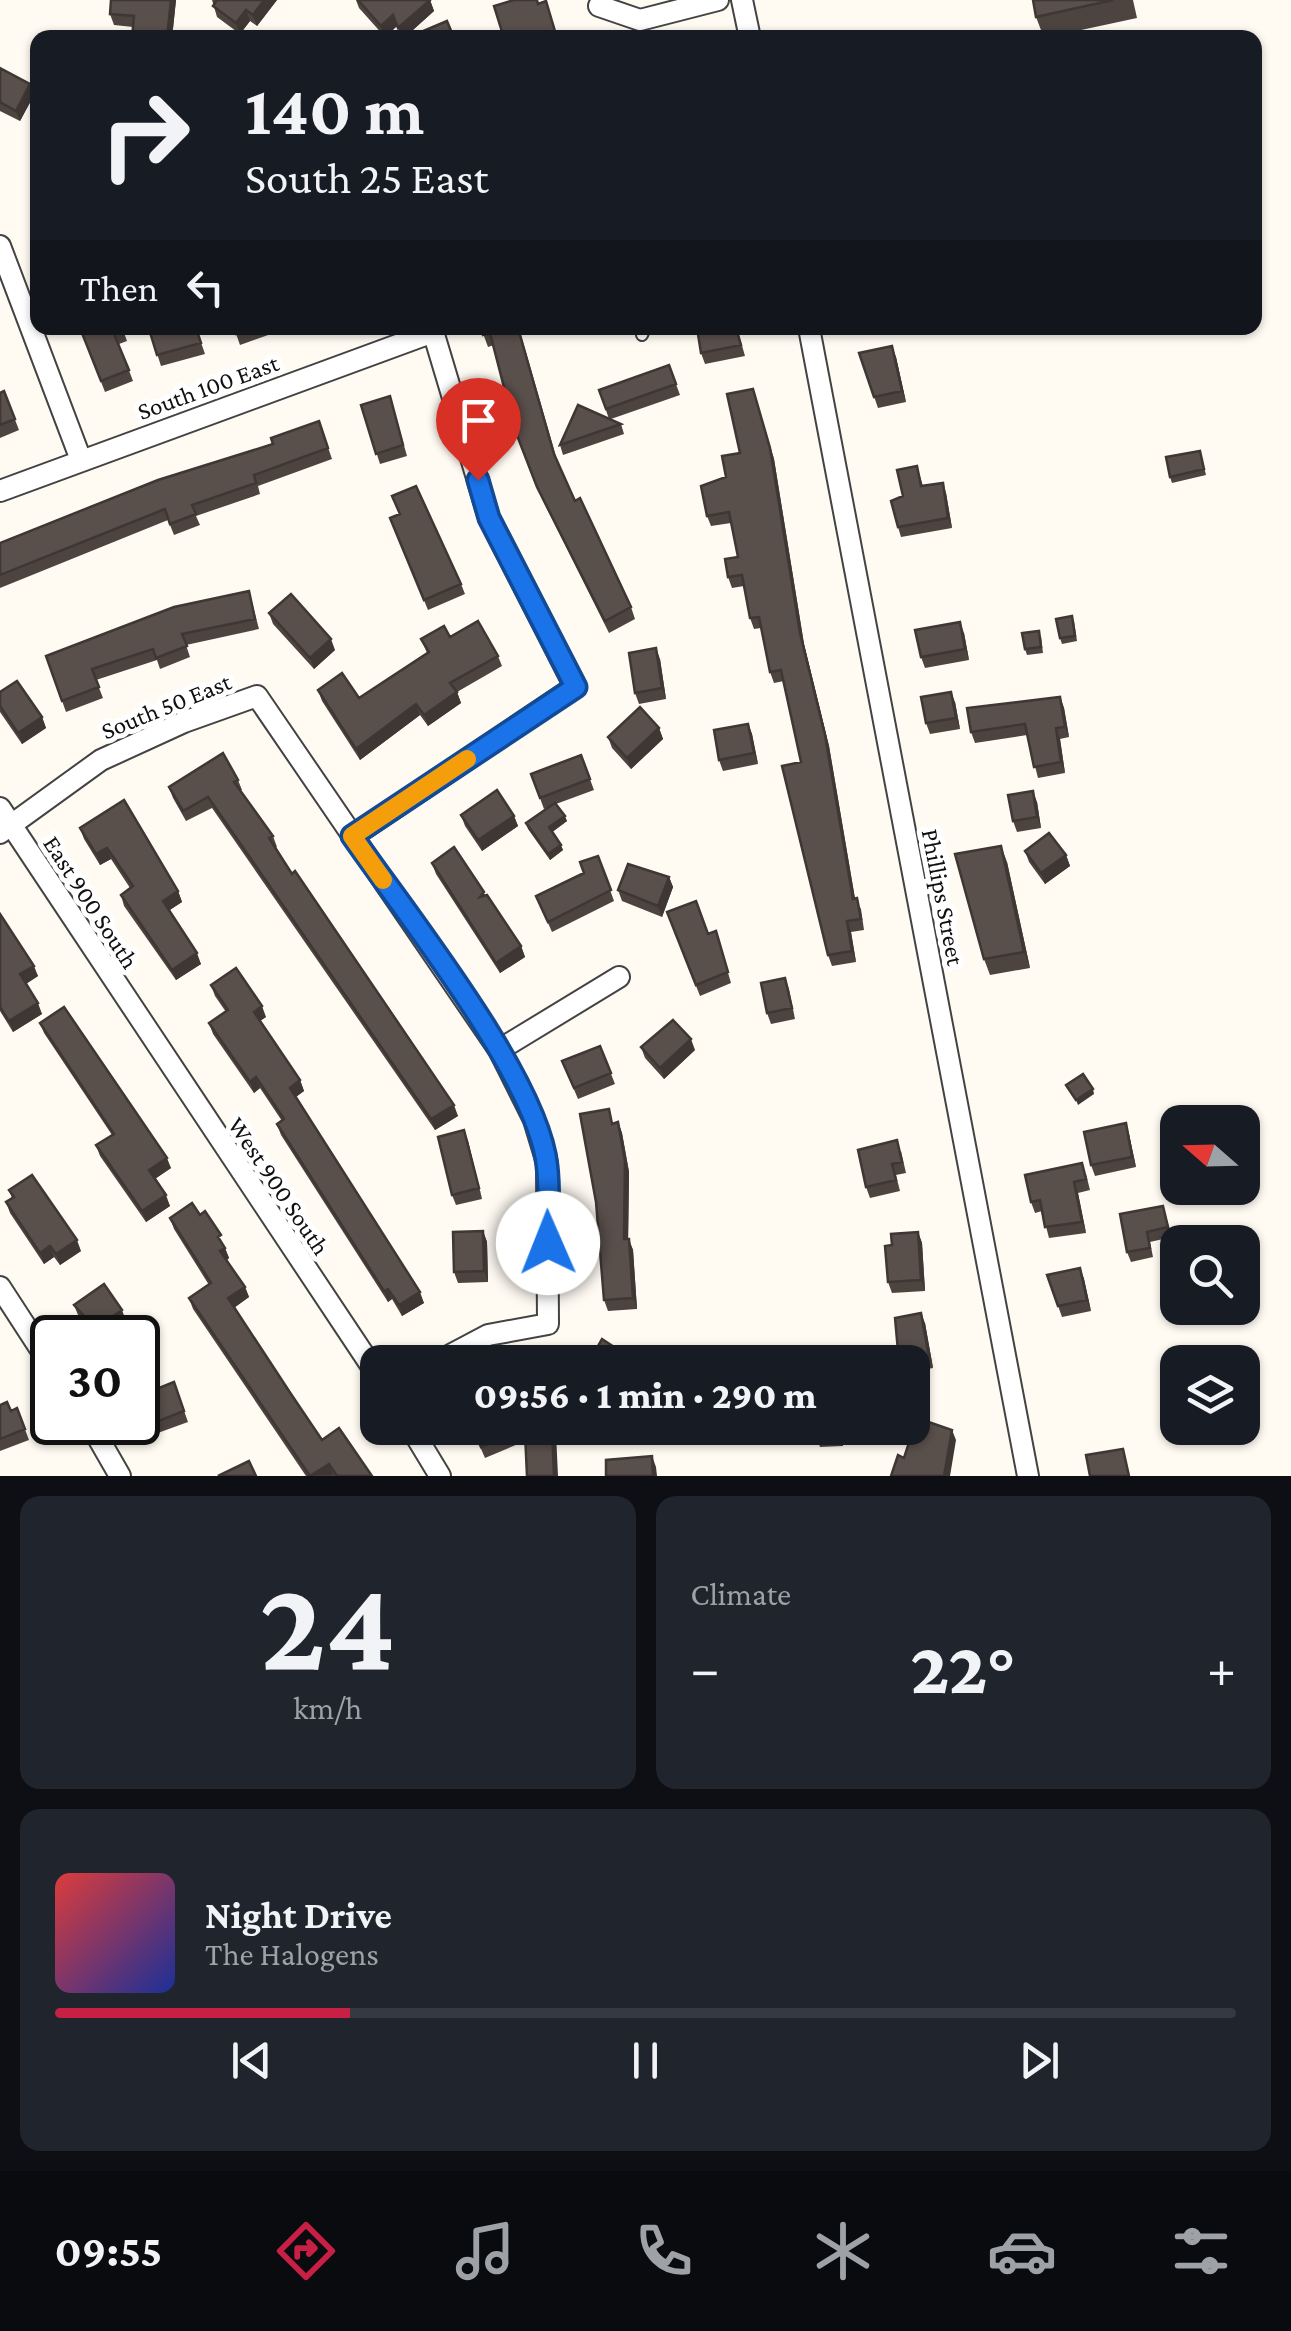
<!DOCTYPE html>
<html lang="en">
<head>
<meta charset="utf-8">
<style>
	body { margin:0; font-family:"Crimson Pro",serif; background:#20242c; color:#f1f3f6; height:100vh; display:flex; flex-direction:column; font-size:38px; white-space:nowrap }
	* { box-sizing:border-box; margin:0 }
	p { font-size:32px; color:#9ea1a6 }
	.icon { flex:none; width:55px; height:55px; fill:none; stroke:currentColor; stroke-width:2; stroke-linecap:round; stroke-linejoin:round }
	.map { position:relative; height:1476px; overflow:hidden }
	.drawer { display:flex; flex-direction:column; gap:20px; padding:20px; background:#0d0f14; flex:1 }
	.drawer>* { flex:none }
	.hud { position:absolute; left:30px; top:30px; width:1232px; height:305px; border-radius:20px; box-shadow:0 2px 8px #0004; background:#171b24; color:#f1f3f6; overflow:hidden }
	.needle { width:65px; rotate:290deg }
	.buttons { position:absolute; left:1160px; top:1105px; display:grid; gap:20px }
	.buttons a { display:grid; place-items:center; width:100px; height:100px; border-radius:20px; background:#171b24; box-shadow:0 2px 8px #0004; font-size:50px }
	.speed { position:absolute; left:30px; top:1315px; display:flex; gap:20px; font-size:50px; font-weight:700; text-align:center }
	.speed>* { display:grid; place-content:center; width:130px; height:130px; border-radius:50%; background:#171b24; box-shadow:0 2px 8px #0004; line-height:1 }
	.speed .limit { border:5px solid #111; border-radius:15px; background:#fff; color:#111 }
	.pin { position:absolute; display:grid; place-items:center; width:85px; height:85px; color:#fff; margin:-102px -42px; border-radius:50% 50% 50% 0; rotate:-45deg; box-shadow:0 0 10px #0007 }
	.pin .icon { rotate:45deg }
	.me { position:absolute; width:110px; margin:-55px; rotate:359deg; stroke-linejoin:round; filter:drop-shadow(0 0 8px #0008) }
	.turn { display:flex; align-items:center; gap:35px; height:210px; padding:0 50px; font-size:45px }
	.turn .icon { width:130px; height:130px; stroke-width:2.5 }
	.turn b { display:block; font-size:70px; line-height:85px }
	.then { display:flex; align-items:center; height:95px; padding:0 50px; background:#0003; gap:20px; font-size:38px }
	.big { font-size:75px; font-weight:800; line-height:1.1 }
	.drawer .widget { flex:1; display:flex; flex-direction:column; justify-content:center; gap:15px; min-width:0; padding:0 35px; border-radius:20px; background:#20242c }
	.drawer .dial { align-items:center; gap:0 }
	.dial b { font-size:130px; line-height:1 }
	.song { display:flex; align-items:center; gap:30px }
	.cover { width:120px; height:120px; border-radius:15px; background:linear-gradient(135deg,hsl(0 70% 55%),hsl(230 70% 35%)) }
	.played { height:10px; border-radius:5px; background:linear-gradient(90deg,#c72044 25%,#363941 25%) }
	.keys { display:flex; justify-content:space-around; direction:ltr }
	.heat { display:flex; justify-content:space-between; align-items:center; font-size:55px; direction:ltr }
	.drawer .tiles { flex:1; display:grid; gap:20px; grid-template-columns:1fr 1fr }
	.widget:last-child { grid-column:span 2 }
	.trip { position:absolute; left:360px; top:1345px; width:570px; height:100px; border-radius:20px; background:#171b24; box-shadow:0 2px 8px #0004; font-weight:800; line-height:100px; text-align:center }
	.tabs { display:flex; height:160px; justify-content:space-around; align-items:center; background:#090b0e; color:#9ea1a6 }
	.tabs .icon { width:70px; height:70px }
	.tabs .active { color:#c72044 }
	.tabs b { font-size:45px; color:#f1f3f6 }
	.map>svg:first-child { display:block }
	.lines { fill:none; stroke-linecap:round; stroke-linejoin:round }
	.lane-casing { stroke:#434343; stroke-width:14 }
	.street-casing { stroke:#434343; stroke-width:24 }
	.lane { stroke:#fff; stroke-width:10 }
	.street { stroke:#fff; stroke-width:20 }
	.wall { fill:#4d4440 }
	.shaded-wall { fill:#3e3734 }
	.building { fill:#594f4b; stroke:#3e3734; stroke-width:2.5 }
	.route-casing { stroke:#114b97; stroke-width:25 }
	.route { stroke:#1a73e8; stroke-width:18 }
	.slow { stroke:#f59e0b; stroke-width:18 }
	.labels { text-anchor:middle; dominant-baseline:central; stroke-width:10; stroke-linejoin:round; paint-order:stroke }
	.street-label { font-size:25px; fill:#101010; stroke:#fff }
</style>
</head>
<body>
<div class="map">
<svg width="1291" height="1476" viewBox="0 0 1291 1476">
	<rect width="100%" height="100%" fill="#fffbf3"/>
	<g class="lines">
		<g class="lane-casing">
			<path id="lane" d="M642,335L645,328"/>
		</g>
		<g class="street-casing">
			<path id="street" d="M742,0L750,38
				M599,6L640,20L718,0
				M0,246L81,460
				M809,328L1028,1476
				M0,491L433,332
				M0,808L378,1376
				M0,833L101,760L184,722L257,696L499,1050L534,1120L547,1163L548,1324L488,1335L437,1362
				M353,836L575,687L489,518L432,328
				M499,1050L619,977
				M0,1287L52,1367
				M89,1422L120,1476
				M411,1428L440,1476"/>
		</g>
		<use href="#lane" class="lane"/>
		<use href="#street" class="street"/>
	</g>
	<path class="wall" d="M111,0H176L172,38L133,27L114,25L110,14Z
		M212,0H277L257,26L250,21L240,34L217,17Z
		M356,0H430L434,11L404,38H402L397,26L385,37L359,8Z
		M1033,0H1133L1137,18L1044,38L1036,17Z
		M0,68L34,95L20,121L0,111Z
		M80,328L123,330L127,341L119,344L133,381L105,392Z
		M196,328L205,354L161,366L149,329Z
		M234,328H288L240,345Z
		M481,328H519L557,460L575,501L631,607L635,619L609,633L542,499L515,430L494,345L488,347Z
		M737,328L745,356L705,364L701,353Z
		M859,353L896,357L906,402L878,408Z
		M669,365L680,395L611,419L621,424L624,434L563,455L560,445L609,419L599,390Z
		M4,391L19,430L0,438V393Z
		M390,396L407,456L380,464L361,405Z
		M756,399L774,459L804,644L829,746L855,899L861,909L864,930L851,932L856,962L832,966L828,955L801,762L784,681L774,683L770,672L761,628L754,629L750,618L744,586L732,588L728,577L738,557L731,523L711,526L707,516L726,477L740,453Z
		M319,421L332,459L258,486L260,494L196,516L200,525L174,535L168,520L0,588V543L273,444Z
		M1200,451L1206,475L1172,483L1170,477Z
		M917,466L923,486L946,493L952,528L901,537L898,527L903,496Z
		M390,518L461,584L465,594L428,610Z
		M249,591L259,629L186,645L190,657L160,669L157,660L96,680L103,698L66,712L46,656Z
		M269,613L335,650L314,669L273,624Z
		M1074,621L1077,641L1062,644L1060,638Z
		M964,633L969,660L925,668L921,657Z
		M1041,636L1043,653L1027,655L1025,649Z
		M450,637L498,656L502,666L457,692L461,703L428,726L420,715L360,760L322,701L318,690L359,698L427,653L421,639Z
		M660,659L666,699L639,704L635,693Z
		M0,692L42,717L46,728L22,744L0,712Z
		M1060,697L1064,708L1069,737L1060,739L1065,773L1038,778L1027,735L975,743L971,732Z
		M955,702L960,729L930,734L926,723Z
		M748,724L752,734L758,764L723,771L719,760Z
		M659,728L663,739L631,769L612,748L608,737Z
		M581,755L594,790L556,804L567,821L552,832L563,850L550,860L528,829L526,823L550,807L544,809L531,774Z
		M238,780L242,790L240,791L273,836L277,847L275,848L458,1116L435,1130L212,808L186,821L173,798L169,787Z
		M1037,802L1041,828L1017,832L1013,821Z
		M461,815L514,816L518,826L482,851L465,826Z
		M80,828L178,891L182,902L169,910L201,964L176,980L124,906L121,895L130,888L111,859L100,865L84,839Z
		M1025,851L1066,855L1070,866L1045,884L1029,862Z
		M598,856L614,901L552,932L536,896L584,873Z
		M1007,862L1030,968L990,975L984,959Z
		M432,863L486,895L521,946L525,957L500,973L436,874Z
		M669,877L673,887L662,917L622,901L618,890Z
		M667,912L708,934L716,931L731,983L700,996Z
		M0,914L38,976L26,984L42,1014L13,1032L0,1011Z
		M785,978L789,989L795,1019L771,1024L767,1013Z
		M211,985L266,1017L260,1021L300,1080L304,1091L296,1097L424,1303L402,1316L392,1299L388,1302L281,1135L277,1124L282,1121L260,1088L254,1093L213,1034L209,1023L226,1012L215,996Z
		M40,1023L171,1168L155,1179L170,1206L146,1222L100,1156L96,1145L112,1135L44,1033Z
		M600,1046L615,1084L578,1099L562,1061Z
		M641,1047L695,1050L664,1079L645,1058Z
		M618,1122L622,1133L629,1172L628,1239L633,1250L637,1309L608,1311L604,1300L613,1123Z
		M1129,1134L1136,1167L1095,1176L1091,1165Z
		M468,1141L482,1199L456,1205L452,1195Z
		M901,1151L906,1173L896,1175L900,1191L870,1198L866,1187Z
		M1086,1174L1090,1190L1078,1193L1086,1233L1049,1238L1042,1211L1035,1213L1031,1202Z
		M9,1190L81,1251L60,1265L54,1257L44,1264L10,1213L6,1202L12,1198Z
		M1163,1206L1172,1237L1150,1242L1153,1257L1131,1262L1127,1252Z
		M170,1218L224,1246L229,1258L227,1260L245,1287L249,1297L234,1308L322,1440L372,1476H306L193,1309L189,1298L209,1285L174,1229Z
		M483,1231L487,1242L488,1282L458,1283L454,1272Z
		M918,1232L922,1243L925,1291L892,1293L888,1282L892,1245Z
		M1080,1268L1084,1279L1091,1311L1062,1317L1047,1275Z
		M74,1305L126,1321L101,1338H98L78,1315Z
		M925,1323L933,1368L912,1372V1362H899Z
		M174,1382L188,1422L155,1434L151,1424Z
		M0,1405L11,1411L17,1408L29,1440L0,1451Z
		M472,1428H533L534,1430L556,1433L525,1441L485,1458Z
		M843,1428V1446L820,1447L816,1436Z"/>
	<path class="shaded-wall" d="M171,0H176L172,38H167Z
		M264,0H277L257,26L253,15Z
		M430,0L434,11L404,38H402L398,28Z
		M246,10L250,21L240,34L236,23Z
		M393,15L397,26L385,37L381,26Z
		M30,84L34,95L20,121L16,111Z
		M892,346L896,357L906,402L902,391Z
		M756,399L774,459L804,644L829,746L857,910L853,899L800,633Z
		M943,483L946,493L952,528L948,518Z
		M960,622L964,633L969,660L965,649Z
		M331,639L335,650L314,669L310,658Z
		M656,648L660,659L666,699L662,688Z
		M457,692L461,703L428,726L424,715Z
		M951,692L955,702L960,729L956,718Z
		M1060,697L1064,708L1069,737L1065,727Z
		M416,704L420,715L360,760L356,749Z
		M42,717L46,728L22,744L18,733Z
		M748,724L752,734L758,764L754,753Z
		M659,728L663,739L631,769L627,758Z
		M1056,728L1060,739L1065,773L1061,762Z
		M1033,791L1037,802L1041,828L1037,817Z
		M514,816L518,826L482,851L478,840Z
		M565,816L567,821L551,833L549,827Z
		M561,845L563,850L550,860L548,854Z
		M1001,846L1007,862L1030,968L1024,952Z
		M107,848L111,859L100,865L96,854Z
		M1066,855L1070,866L1045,884L1041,873Z
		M669,877L673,887L662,917L658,906Z
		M178,891L182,902L167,912L163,901Z
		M847,921L851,932L856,962L852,951Z
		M521,946L525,957L500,973L496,963Z
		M197,953L201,964L176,980L172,970Z
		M34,966L38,976L24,985L20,974Z
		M38,1003L42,1014L13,1032L9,1021Z
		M262,1006L266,1017L258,1022L254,1012Z
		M691,1039L695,1050L664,1079L660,1068Z
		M256,1077L260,1088L254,1093L250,1082Z
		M300,1080L304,1091L294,1098L290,1088Z
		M1093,1089L1094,1094L1078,1105L1076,1100Z
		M454,1105L458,1116L435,1130L431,1119Z
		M618,1122L622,1133L629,1172L628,1250L624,1239Z
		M1126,1123L1129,1134L1136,1167L1132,1157Z
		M464,1130L468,1141L482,1199L479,1188Z
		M167,1158L171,1168L153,1180L149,1170Z
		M1074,1182L1078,1193L1086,1233L1082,1222Z
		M166,1195L170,1206L146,1222L142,1211Z
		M483,1231L487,1242L488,1282L484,1271Z
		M918,1232L922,1243L925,1291L921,1280Z
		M629,1239L633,1250L637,1309L633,1298Z
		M77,1240L81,1251L60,1265L56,1254Z
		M50,1246L54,1257L44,1264L40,1253Z
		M225,1248L229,1258L224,1262L220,1251Z
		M1080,1268L1084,1279L1091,1311L1087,1300Z
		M245,1287L249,1297L232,1309L228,1298Z
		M388,1289L392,1299L388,1302L384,1291Z
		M420,1292L424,1303L402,1316L399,1305Z
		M122,1310L126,1321L99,1338L95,1328Z
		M921,1313L925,1323L933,1368L929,1357Z
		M552,1428H554L556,1433L558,1476H554Z
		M839,1428H843V1446L839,1436Z
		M952,1430L956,1440L950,1476H944Z
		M652,1456L656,1467L657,1476H653Z
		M329,1464L333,1475L311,1476Z"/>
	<path class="building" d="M111,0H171L167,38H132L134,16L110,14Z
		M217,0H264L253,15L246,10L236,23L213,6Z
		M358,0H430L398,28L393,15L381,26Z
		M514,0H537L538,4L546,1L557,38H504L494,6Z
		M1033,0H1113L1036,17Z
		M447,21L454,38H407Z
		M0,68L30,84L16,111L0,102Z
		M35,116H38V184Z
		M80,328H122L123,330L114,334L129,370L101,381Z
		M154,328H196L201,343L157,355L149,329Z
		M234,328H254L236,334Z
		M481,328H518L554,454L575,501L580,498L631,607L605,621L537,487L515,430L490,333L483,335Z
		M697,328H736L741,345L701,353Z
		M892,346L902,391L874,397L859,353Z
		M669,365L676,384L606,409L599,390Z
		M753,389L770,448L800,633L825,735L853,899L857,898L861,919L847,921L852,951L828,955L782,766L801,762L781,670L770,672L759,617L750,618L742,575L728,577L725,559L738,557L729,512L707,516L701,486L726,477L722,456L740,453L727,394Z
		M4,391L15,419L0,425V393Z
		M390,396L403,445L376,454L361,405Z
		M578,405L621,424L560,445Z
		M319,421L328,448L254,475L256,483L192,505L196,514L170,524L165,509L0,575V543L158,480L273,444L271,438Z
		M1200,451L1204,469L1170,477L1166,457Z
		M917,466L921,486L943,483L948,518L898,527L891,501L903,496L897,470Z
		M416,486L461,584L424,600L390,518L400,514L392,496Z
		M249,591L255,619L182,634L187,646L156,658L153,649L92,669L99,687L62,701L46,656L174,607Z
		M291,594L331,639L310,658L269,613Z
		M1072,616L1075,636L1060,638L1056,619Z
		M478,621L498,656L450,683L457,692L424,715L416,704L356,749L318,690L342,673L359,698L429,652L421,639L444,626L450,637Z
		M960,622L965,649L921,657L915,630Z
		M1039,631L1041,647L1025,649L1022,633Z
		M656,648L662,688L635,693L629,653Z
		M17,681L42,717L18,733L0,706V692Z
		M951,692L956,718L926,723L921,697Z
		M1060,697L1065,727L1056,728L1061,762L1034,767L1025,724L971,732L967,708Z
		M640,707L659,728L627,758L608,737Z
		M748,724L754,753L719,760L714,730Z
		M223,753L238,780L234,782L273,836L269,838L292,874L295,871L454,1105L431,1119L208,797L183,811L169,787Z
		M581,755L590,779L540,798L531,774Z
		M497,790L514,816L478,840L461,815Z
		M1033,791L1037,817L1013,821L1008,795Z
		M124,800L178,891L163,901L197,953L172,970L121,895L133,886L107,848L96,854L80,828Z
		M555,803L565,816L549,827L561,845L548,854L526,823Z
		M1049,833L1066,855L1041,873L1025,851Z
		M1001,846L1024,952L984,959L955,854Z
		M454,847L484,892L480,897L487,895L521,946L496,963L432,863Z
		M598,856L611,890L548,922L536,896L584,873L580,862Z
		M628,864L669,877L658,906L618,890Z
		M696,901L708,934L716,931L728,972L696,985L667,912Z
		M0,914L34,966L20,974L38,1003L9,1021L0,1007Z
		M236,968L262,1006L254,1012L300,1080L290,1088L420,1292L399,1305L388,1289L384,1291L277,1124L284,1119L256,1077L250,1082L209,1023L228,1010L211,985Z
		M785,978L792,1008L767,1013L761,983Z
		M64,1007L167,1158L149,1170L166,1195L142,1211L96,1145L114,1134L40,1023Z
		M673,1020L691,1039L660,1068L641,1047Z
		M600,1046L611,1073L574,1088L562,1061Z
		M1083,1074L1093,1089L1076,1100L1066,1085Z
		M609,1109L612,1124L618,1122L625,1161L624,1239H629L633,1298L604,1300L596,1202L580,1114Z
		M1126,1123L1132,1157L1091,1165L1084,1132Z
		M464,1130L479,1188L452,1195L438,1137Z
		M897,1140L902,1162L892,1164L896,1180L866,1187L858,1150Z
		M1082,1163L1086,1179L1074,1182L1082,1222L1045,1227L1040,1200L1031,1202L1025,1175Z
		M32,1175L77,1240L56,1254L50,1246L40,1253L6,1202L14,1197L9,1190Z
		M192,1203L200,1215L205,1211L221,1235L218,1237L225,1248L220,1251L245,1287L228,1298L291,1394L322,1440L339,1428L372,1476H337L329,1464L310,1476L189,1298L211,1283L170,1218Z
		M1163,1206L1168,1227L1147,1232L1150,1248L1127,1252L1120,1214Z
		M483,1231L484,1271L454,1272L453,1232Z
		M918,1232L921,1280L888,1282L885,1246L892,1245L891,1234Z
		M1080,1268L1087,1300L1058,1306L1047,1275Z
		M104,1284L122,1310L95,1328L74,1305Z
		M921,1313L929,1357L899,1362L895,1318Z
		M602,1339L626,1355L622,1362H589Z
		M1235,1358L1236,1362H1206Z
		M174,1382L184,1411L151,1424L144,1394Z
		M7,1402L11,1411L17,1408L25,1429L0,1439V1405Z
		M917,1418L952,1430L944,1476H891L898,1455L904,1458Z
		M473,1428H527L481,1447Z
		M540,1428H552L554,1476H527L525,1433Z
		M815,1428H839V1436H816Z
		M1123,1449L1129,1476H1090L1086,1455Z
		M652,1456L653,1476H606V1460Z
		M249,1461L256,1476H218Z"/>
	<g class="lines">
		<g class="route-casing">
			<path id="route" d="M478,480L489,518L576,687L352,836C406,914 538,1078 547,1166C550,1191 548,1217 548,1243"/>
		</g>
		<use href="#route" class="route"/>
		<path class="slow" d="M383,880L352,836L467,759"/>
	</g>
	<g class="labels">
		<g class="street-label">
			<text transform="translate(208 387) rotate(-20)">South 100 East</text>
			<text transform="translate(166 706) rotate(-22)">South 50 East</text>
			<text transform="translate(943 897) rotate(79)">Phillips Street</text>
			<text transform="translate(91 902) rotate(57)">East 900 South</text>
			<text transform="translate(279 1186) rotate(56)">West 900 South</text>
		</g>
	</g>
</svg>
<div class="buttons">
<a><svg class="needle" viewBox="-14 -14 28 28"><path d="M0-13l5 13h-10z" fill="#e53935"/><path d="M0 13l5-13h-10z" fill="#9ea1a6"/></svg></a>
<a><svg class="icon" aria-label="search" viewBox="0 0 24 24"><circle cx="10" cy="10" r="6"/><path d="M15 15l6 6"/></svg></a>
<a><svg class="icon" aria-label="layers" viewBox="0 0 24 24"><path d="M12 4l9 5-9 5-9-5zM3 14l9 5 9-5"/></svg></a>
</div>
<div class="speed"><div class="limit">30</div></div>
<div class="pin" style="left:478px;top:480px;background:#d93025"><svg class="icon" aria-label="arrive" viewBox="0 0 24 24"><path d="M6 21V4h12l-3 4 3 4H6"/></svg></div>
<svg class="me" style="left:548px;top:1243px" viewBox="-20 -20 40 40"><circle r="19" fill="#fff"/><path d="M0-13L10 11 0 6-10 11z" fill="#1a73e8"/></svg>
<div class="trip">09:56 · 1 min · 290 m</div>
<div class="hud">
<div class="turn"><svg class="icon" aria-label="right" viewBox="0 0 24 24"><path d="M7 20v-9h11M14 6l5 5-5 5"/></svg><div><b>140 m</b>South 25 East</div></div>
<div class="then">Then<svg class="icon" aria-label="left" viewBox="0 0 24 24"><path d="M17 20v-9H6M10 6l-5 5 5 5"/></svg></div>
</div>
</div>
<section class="drawer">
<div class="tiles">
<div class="widget dial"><b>24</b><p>km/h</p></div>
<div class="widget"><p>Climate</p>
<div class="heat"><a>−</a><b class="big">22°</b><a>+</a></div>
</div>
<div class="widget">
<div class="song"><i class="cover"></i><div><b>Night Drive</b><p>The Halogens</p></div></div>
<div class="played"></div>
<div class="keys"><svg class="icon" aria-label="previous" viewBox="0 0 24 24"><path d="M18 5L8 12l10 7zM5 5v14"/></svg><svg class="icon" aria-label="pause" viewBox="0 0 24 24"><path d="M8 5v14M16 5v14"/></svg><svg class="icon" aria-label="next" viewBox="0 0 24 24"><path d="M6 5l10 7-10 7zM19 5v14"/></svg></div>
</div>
</div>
</section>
<nav class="tabs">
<b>09:55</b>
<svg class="icon active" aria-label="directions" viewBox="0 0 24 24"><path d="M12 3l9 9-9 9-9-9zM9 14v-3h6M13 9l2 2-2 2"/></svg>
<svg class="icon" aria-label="music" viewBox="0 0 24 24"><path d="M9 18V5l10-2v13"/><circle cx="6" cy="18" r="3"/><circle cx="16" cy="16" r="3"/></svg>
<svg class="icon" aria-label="phone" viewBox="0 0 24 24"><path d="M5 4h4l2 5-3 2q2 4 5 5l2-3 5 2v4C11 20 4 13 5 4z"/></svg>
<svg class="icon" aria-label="climate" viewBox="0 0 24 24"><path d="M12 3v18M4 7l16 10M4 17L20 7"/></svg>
<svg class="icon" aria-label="car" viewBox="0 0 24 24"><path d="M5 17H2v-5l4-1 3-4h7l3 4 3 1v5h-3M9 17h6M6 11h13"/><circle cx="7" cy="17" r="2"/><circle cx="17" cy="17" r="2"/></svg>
<svg class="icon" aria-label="filters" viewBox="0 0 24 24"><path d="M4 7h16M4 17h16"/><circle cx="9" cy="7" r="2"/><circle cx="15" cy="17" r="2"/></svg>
</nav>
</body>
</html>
